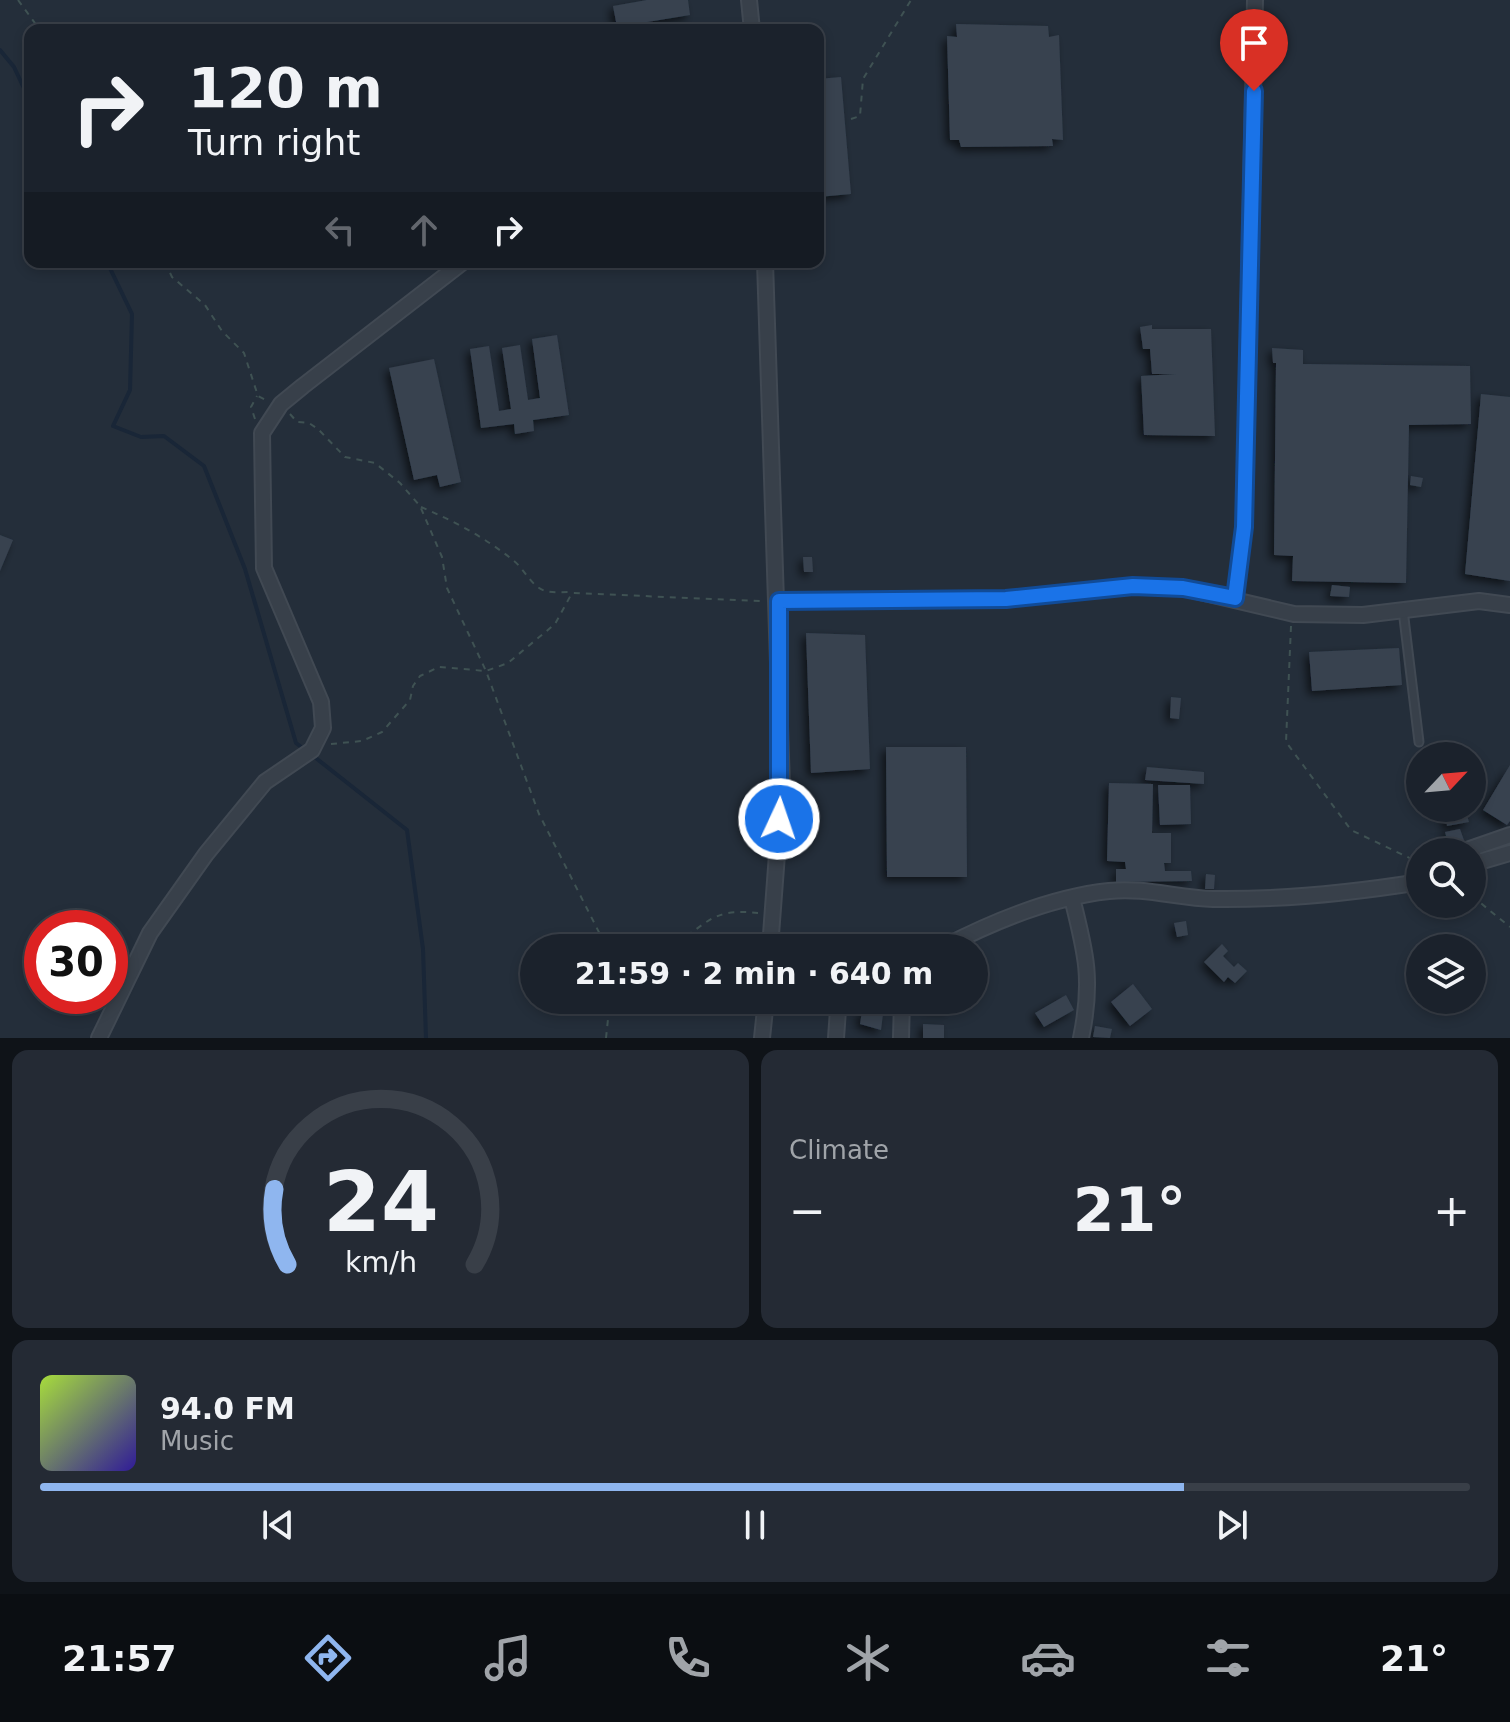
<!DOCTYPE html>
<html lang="en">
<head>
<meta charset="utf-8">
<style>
	body { margin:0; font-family:"DejaVu Sans",sans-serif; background:#242a34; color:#f1f3f6; height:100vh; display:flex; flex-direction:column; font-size:30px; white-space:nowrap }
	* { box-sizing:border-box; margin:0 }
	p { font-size:26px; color:#a0a4a9 }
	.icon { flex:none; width:44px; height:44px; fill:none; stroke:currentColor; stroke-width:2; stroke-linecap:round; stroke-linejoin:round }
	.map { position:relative; height:1038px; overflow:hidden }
	.panel { display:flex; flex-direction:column; gap:12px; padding:12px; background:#0f1318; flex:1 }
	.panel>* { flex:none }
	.guide { position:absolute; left:24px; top:24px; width:800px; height:244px; border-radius:16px; box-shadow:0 4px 12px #0003,0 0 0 2px #393f48; background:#1b222c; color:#f1f3f6; overflow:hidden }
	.needle { width:52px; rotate:64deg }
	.controls { position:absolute; left:1406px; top:742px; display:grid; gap:16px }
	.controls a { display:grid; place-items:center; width:80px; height:80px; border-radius:50%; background:#1b222c; box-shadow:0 4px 12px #0003,0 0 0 2px #393f48; font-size:40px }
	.speed { position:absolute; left:24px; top:910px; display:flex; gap:16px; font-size:40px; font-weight:700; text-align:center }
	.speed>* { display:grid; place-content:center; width:104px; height:104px; border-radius:50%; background:#1b222c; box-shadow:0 4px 12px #0003,0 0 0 2px #393f48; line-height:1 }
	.speed .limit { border:12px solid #d22; background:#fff; color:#111 }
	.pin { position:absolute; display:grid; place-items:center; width:68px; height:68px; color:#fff; margin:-82px -34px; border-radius:50% 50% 50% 0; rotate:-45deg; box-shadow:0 0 8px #0007 }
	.pin .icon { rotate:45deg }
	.me { position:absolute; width:88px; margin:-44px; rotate:3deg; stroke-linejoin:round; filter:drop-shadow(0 0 6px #0008) }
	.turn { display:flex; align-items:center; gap:28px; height:168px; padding:0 32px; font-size:36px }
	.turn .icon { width:104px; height:104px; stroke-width:2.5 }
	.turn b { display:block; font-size:56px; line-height:68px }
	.lanes { display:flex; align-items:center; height:76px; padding:0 32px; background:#0003; justify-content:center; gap:40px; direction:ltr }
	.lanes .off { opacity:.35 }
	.big { font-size:60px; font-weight:800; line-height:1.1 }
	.panel .tile { flex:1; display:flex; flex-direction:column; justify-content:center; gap:12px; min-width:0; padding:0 28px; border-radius:16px; background:#242a34 }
	.panel .dial { align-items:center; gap:0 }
	.dial svg { height:208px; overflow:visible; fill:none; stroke:#393f48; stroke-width:7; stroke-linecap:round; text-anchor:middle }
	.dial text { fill:#f1f3f6; stroke:none }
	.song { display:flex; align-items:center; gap:24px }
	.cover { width:96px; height:96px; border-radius:12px; background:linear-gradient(135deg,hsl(80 70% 55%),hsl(250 70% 35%)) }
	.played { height:8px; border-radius:4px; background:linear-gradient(90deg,#8fb6ef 80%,#393f48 80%) }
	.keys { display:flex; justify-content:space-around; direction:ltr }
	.heat { display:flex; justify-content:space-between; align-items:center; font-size:44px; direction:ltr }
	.panel .tiles { flex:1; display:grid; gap:12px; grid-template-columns:1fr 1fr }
	.tile:last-child { grid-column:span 2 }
	.trip { position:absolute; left:520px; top:934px; width:468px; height:80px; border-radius:40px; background:#1b222c; box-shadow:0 4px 12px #0003,0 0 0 2px #393f48; font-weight:800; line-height:80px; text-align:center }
	.tab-bar { display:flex; height:128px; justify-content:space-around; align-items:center; background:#0b0e12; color:#a0a4a9 }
	.tab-bar .icon { width:56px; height:56px }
	.tab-bar .selected { color:#8fb6ef }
	.tab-bar b { font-size:36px; color:#f1f3f6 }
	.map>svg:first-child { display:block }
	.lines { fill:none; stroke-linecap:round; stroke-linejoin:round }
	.stream { stroke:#192637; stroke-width:4 }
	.building { fill:#374250; filter:url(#shadow) }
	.lane-casing { stroke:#414953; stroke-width:11 }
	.street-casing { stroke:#414953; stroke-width:18 }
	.path { stroke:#3f5253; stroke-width:2; stroke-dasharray:6 6; stroke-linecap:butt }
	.lane { stroke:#38404a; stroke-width:7 }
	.street { stroke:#38404a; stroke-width:14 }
	.route-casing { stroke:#114b97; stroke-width:20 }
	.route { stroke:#1a73e8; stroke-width:14 }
</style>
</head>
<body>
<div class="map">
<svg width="1510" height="1038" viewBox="0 0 1510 1038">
	<defs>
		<filter id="shadow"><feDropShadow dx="-4" dy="4" stdDeviation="4" flood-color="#0009"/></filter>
	</defs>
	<rect width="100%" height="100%" fill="#242e3a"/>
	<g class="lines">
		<path class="stream" d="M0,50L14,67L30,101
			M107,262L132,314L130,390L113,426L141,437L164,436L204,466L245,569L296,743L305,750
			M312,755L407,830L423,949L426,1038"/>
	</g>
	<path class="building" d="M647,0H688L690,15L617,27L613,6Z
		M675,23L676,30H646V29Z
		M956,24L1048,26L1049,37L1059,35L1063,140L1052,139L1053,146L961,147L959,140H950L947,36L957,37Z
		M841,77L851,194L818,197V79Z
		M1152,325V329H1211L1215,436L1144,435L1141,376L1176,374H1152L1150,349H1143L1140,327Z
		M557,335L569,415L533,420L534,431L515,434L514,424L481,428L470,349L489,346L499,411L511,409L502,348L520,345L528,400L540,398L532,339Z
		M1272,348L1303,350V364L1470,366L1471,424L1409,425L1406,583L1292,581L1293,556L1274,555L1276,363H1273Z
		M434,359L461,482L440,487L437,475L414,480L389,368Z
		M1481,394L1510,397V581L1465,574Z
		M1411,476L1423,478L1421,487L1410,485Z
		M0,535L13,540L0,571Z
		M803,557H812L813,572H804Z
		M1332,585L1350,587L1349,597L1330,596Z
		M806,633L865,635L870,769L811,773Z
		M1399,648L1402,685L1312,691L1309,652Z
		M1171,697L1181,698L1179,719L1170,718Z
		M886,747H966L967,877H887Z
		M1510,765V821L1507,825L1483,810Z
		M1147,767L1204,772V784L1145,780Z
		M1109,783L1153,784L1152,833H1171V863H1164L1165,871H1191L1192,881L1116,882V869H1126L1125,862L1107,861Z
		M1158,785H1190L1191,824L1160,825Z
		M1445,808H1465L1469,822L1447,826Z
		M1460,829L1465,843L1449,847L1445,832Z
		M1206,874L1215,875L1214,889H1205Z
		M1186,921L1188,935L1177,937L1174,923Z
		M1222,944L1228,951L1223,956L1234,967L1238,963L1247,971L1235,983L1228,977L1224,982L1204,962Z
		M1133,984L1152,1009L1130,1026L1111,1002Z
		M1066,995L1074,1010L1044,1027L1035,1013Z
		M928,1000H949L948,1009L927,1007Z
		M862,1011L883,1014L881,1030L860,1024Z
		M923,1024L944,1025V1038H923Z
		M1095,1026L1112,1029L1110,1038L1093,1037Z"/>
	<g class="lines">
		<g class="lane-casing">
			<path id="lane" d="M1403,610L1419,742"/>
		</g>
		<g class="street-casing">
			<path id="street" d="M749,0L752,30
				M765,262L782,787L770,948
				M1235,598L1244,527L1255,0
				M779,601L1006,599L1133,586L1183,588L1294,614L1363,615L1479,601L1510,605
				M1461,852L1510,835
				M1472,864L1510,853
				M1072,898C1086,953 1093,981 1081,1038
				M942,948C992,922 1052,897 1109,891C1144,887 1178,898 1213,899C1283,900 1351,893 1420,882
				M99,1038L150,933L206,854L265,782L312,750L323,728L321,702L264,568L262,433L281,404L303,386L463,262
				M762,1038L766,1000
				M836,1038L838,1010
				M901,1038L902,1000"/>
		</g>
		<path class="path" d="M18,0L40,30
			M851,119L860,116L863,79L911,0
			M165,262L172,277L205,305L222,331L244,353L258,396L268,401
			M290,414L297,422L309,423L318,429L345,457L375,463L400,483L420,506L442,557L447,588L486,671L539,814L607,948
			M255,419L251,407L257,396
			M421,507C454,521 486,538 514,561C525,570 531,586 545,591C553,593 563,592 570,592
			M1291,626L1286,742L1351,830L1420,863
			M331,744L362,741L382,732L410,700L413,686L420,676L439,667L486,671L508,663L555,624L572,593L761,601
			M1472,896L1510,927
			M666,948C707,928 707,907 758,913
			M606,1038L610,1000"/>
		<use href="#lane" class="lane"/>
		<use href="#street" class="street"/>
	</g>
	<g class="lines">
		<g class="route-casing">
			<path id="route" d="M779,819V601L1006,599L1133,586L1183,588L1235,598L1244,527L1254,91"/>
		</g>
		<use href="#route" class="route"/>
	</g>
</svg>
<div class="controls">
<a><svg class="needle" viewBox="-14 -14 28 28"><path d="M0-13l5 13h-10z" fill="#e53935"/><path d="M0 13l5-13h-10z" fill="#a0a4a9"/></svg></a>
<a><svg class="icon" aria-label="search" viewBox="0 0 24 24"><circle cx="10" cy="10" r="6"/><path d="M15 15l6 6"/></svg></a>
<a><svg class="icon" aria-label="layers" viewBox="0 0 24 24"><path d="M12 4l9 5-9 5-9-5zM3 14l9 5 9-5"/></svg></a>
</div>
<div class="speed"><div class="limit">30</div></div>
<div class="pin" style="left:1254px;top:91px;background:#d93025"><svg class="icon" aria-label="arrive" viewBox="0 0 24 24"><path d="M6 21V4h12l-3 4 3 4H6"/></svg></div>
<svg class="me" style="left:779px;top:819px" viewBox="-20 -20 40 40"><circle r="17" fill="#1a73e8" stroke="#fff" stroke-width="3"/><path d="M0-11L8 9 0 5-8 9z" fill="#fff"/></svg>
<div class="trip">21:59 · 2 min · 640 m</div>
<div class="guide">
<div class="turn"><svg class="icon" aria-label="right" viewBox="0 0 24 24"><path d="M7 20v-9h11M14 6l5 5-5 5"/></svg><div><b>120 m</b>Turn right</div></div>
<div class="lanes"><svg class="icon off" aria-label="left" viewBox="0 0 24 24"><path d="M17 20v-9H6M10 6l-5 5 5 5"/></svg><svg class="icon off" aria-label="ahead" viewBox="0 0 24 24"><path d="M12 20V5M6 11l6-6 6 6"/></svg><svg class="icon" aria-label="right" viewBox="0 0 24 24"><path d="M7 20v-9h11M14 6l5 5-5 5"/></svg></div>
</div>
</div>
<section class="panel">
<div class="tiles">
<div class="tile dial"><svg viewBox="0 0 100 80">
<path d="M14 69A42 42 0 1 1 86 69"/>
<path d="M14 69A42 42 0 0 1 9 40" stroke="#8fb6ef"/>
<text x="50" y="56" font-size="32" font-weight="700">24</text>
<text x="50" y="72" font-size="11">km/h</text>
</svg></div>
<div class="tile"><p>Climate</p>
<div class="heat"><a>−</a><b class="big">21°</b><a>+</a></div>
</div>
<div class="tile">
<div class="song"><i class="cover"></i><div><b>94.0 FM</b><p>Music</p></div></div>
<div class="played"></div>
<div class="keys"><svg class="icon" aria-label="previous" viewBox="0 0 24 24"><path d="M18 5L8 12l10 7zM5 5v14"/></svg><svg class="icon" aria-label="pause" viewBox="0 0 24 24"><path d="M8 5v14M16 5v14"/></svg><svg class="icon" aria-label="next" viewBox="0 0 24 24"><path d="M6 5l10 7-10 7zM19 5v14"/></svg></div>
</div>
</div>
</section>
<nav class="tab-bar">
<b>21:57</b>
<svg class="icon selected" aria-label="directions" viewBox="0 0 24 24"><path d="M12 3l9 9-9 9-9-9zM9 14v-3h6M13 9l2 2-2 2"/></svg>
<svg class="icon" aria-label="music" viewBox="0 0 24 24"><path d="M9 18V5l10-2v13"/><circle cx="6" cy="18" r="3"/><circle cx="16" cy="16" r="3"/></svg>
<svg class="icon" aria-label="phone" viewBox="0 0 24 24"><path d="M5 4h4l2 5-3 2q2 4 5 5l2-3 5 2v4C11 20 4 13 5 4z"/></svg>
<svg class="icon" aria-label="climate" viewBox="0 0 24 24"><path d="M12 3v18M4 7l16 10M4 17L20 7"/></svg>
<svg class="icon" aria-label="car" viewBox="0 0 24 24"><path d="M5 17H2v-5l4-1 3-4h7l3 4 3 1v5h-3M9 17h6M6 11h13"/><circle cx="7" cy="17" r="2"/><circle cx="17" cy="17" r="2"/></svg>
<svg class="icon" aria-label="filters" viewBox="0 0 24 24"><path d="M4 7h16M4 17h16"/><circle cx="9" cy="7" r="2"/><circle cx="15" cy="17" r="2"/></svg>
<b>21°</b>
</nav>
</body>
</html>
